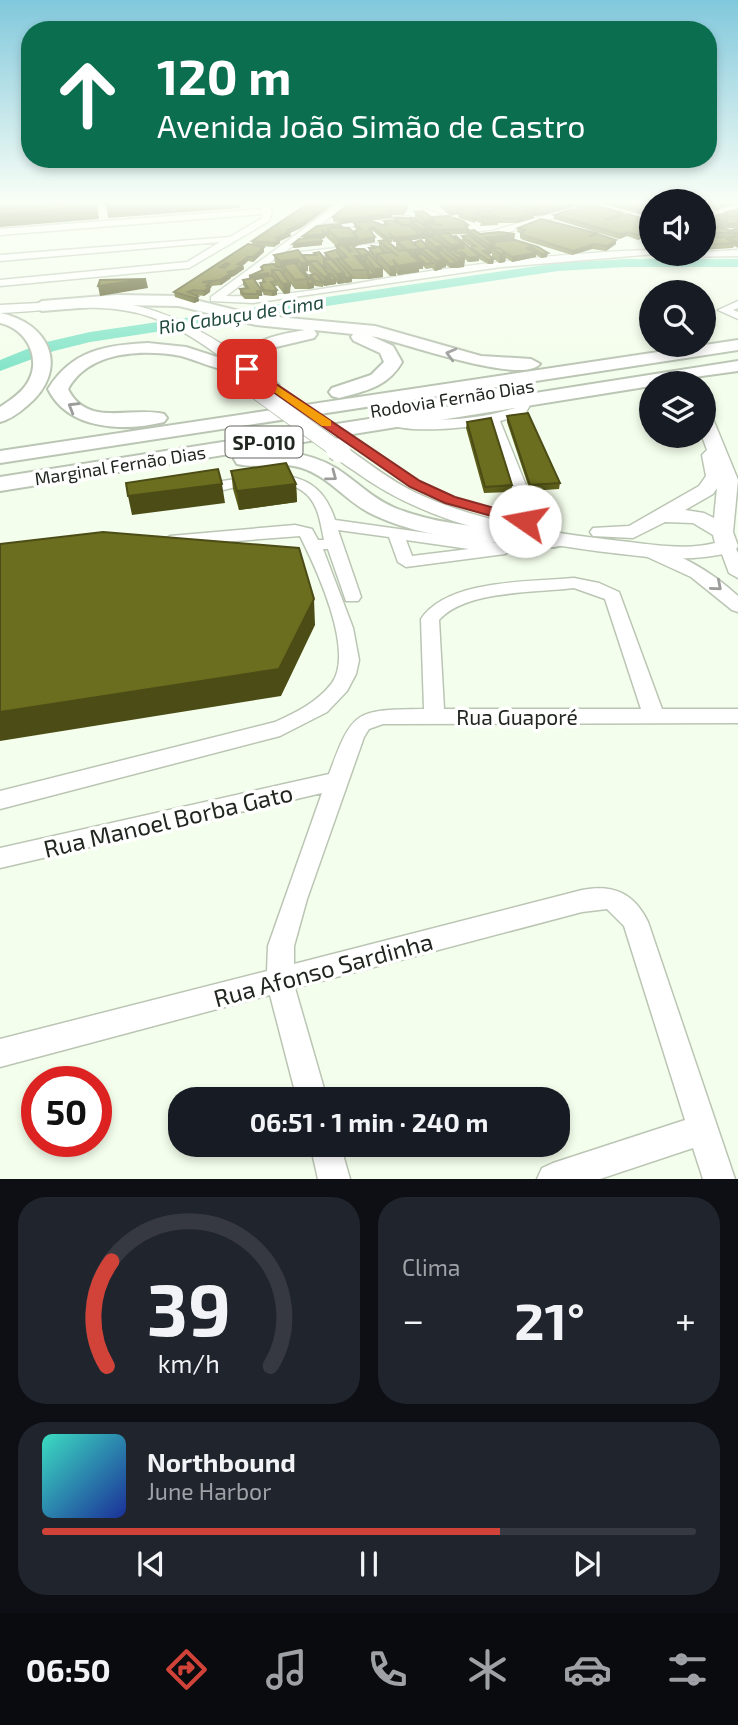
<!DOCTYPE html>
<html lang="pt">
<head>
<meta charset="utf-8">
<style>
	body { margin:0; font-family:"Exo 2",sans-serif; background:#20242c; color:#f1f3f6; height:100vh; display:flex; flex-direction:column; font-size:26px; white-space:nowrap }
	* { box-sizing:border-box; margin:0 }
	p { font-size:23px; color:#9ea1a6 }
	.icon { flex:none; width:38px; height:38px; fill:none; stroke:currentColor; stroke-width:2; stroke-linecap:round; stroke-linejoin:round }
	.map { position:relative; height:1179px; overflow:hidden }
	.side { display:flex; flex-direction:column; gap:18px; padding:18px; background:#0d0f14; flex:1 }
	.side>* { flex:none }
	.banner { position:absolute; left:21px; top:21px; width:696px; height:147px; border-radius:28px; box-shadow:0 4px 10px #0003; background:#0b6e4f; color:#fff; overflow:hidden }
	.buttons { position:absolute; left:639px; top:189px; display:grid; gap:14px }
	.buttons a { display:grid; place-items:center; width:77px; height:77px; border-radius:50%; background:#171b24; box-shadow:0 4px 10px #0003; font-size:35px }
	.speed { position:absolute; left:21px; top:1066px; display:flex; gap:14px; font-size:35px; font-weight:700; text-align:center }
	.speed>* { display:grid; place-content:center; width:91px; height:91px; border-radius:50%; background:#171b24; box-shadow:0 4px 10px #0003; line-height:1 }
	.speed .limit { border:10px solid #d22; background:#fff; color:#111 }
	.pin { position:absolute; display:grid; place-items:center; width:60px; height:60px; color:#fff; margin:-30px; border-radius:14px; box-shadow:0 4px 10px #0006 }
	.me { position:absolute; width:77px; margin:-38px; rotate:282deg; stroke-linejoin:round; filter:drop-shadow(0 0 5px #0008) }
	.turn { display:flex; align-items:center; gap:24px; height:147px; padding:0 21px; font-size:32px }
	.turn .icon { width:91px; height:91px; stroke-width:2.5 }
	.turn b { display:block; font-size:49px; line-height:60px }
	.big { font-size:52px; font-weight:700; line-height:1.1 }
	.side .widget { flex:1; display:flex; flex-direction:column; justify-content:center; gap:10px; min-width:0; padding:0 24px; border-radius:28px; background:#20242c }
	.side .dial { align-items:center; gap:0 }
	.dial svg { height:182px; overflow:visible; fill:none; stroke:#363941; stroke-width:7; stroke-linecap:round; text-anchor:middle }
	.dial text { fill:#f1f3f6; stroke:none }
	.song { display:flex; align-items:center; gap:21px }
	.cover { width:84px; height:84px; border-radius:10px; background:linear-gradient(135deg,hsl(170 70% 55%),hsl(230 70% 35%)) }
	.played { height:7px; border-radius:4px; background:linear-gradient(90deg,#d14339 70%,#363941 70%) }
	.keys { display:flex; justify-content:space-around; direction:ltr }
	.heat { display:flex; justify-content:space-between; align-items:center; font-size:38px; direction:ltr }
	.side .tiles { flex:1; display:grid; gap:18px; grid-template-columns:1fr 1fr }
	.widget:last-child { grid-column:span 2 }
	.trip { position:absolute; left:168px; top:1087px; width:402px; height:70px; border-radius:28px; background:#171b24; box-shadow:0 4px 10px #0003; font-weight:700; line-height:70px; text-align:center }
	.menu { display:flex; height:112px; justify-content:space-around; align-items:center; background:#090b0e; color:#9ea1a6 }
	.menu .icon { width:49px; height:49px }
	.menu .active { color:#d14339 }
	.menu b { font-size:32px; color:#f1f3f6 }
	.map>svg:first-child { display:block }
	.lines { fill:none; stroke-linecap:round; stroke-linejoin:round }
	.river { fill:#86e5c9; fill-rule:evenodd }
	.minor-casing { stroke:#bbc5b4; stroke-width:3 }
	.major-casing { stroke:#bbc5b4; stroke-width:3 }
	.highway-casing { stroke:#bbc5b4; stroke-width:4 }
	.minor { fill:#fff; fill-rule:evenodd }
	.major { fill:#fff; fill-rule:evenodd }
	.highway { fill:#fff; fill-rule:evenodd }
	.major-bridge-far1-casing { stroke:#bbc5b4; stroke-width:18; stroke-linecap:butt }
	.major-bridge-casing { stroke:#bbc5b4; stroke-width:24; stroke-linecap:butt }
	.major-bridge-far1 { stroke:#fff; stroke-width:16 }
	.major-bridge { stroke:#fff; stroke-width:21 }
	.wall { fill:#5d5f1b; fill-rule:evenodd }
	.shaded-wall { fill:#4c4d16 }
	.building { fill:#6c6e1f; stroke:#4c4d16; stroke-width:2; fill-rule:evenodd }
	.oneway { stroke:#9c9d9b }
	.route { fill:#d14339; stroke:#882c25; stroke-width:2 }
	.slow { fill:#f59e0b }
	.labels { text-anchor:middle; dominant-baseline:central; stroke-width:7; stroke-linejoin:round; paint-order:stroke }
	.far-street-label { font-size:18px; fill:#222620; stroke:#fff }
	.far-water-label { font-size:19px; font-style:italic; fill:#204a3e; stroke:#fff }
	.shield { fill:#fff; stroke:#646763; stroke-width:2 }
	.shield-label { font-size:19px; font-weight:bold; fill:#222620 }
	.street-label { font-size:21px; fill:#222620; stroke:#fff }
	.near-street-label { font-size:24px; fill:#222620; stroke:#fff }
</style>
</head>
<body>
<div class="map">
<svg width="738" height="1179" viewBox="0 0 738 1179">
	<rect width="100%" height="100%" fill="#f4feec"/>
	<g class="lines">
		<path class="river" d="M625,259H738V267H625L558,271L90,342L54,351L0,371V360L42,343L90,332L558,263Z"/>
		<g class="minor-casing">
			<path id="minor" d="M259,203H267L272,211L269,221L189,268L0,286V280L187,262L220,242L0,261V255L230,237L262,218L263,214L0,235V229L262,209Z
				M339,203H348L320,225L409,216L413,219L409,222L314,229L282,254L492,231L588,203H600L493,237L280,260L276,258L226,296C288,298 350,284 411,274C491,262 570,252 651,250V254H655L501,267L253,303L211,301V297Z
				M396,203H408L466,224L459,226Z
				M738,204V210L704,221V216Z
				M738,250V256L680,257L675,254Z
				M738,301V308L733,310L738,312V319L718,310Z
				M528,394L534,398L525,414L500,421L527,488L519,493L511,488L488,424C465,428 400,435 383,421L390,417C433,422 474,421 515,408L523,395Z
				M267,474C303,475 324,485 335,520L505,544L513,549L505,554L406,567L398,562L389,537L338,530L361,597L358,601H346L328,549H323L353,628L359,660L356,674L347,691L327,712L280,736L0,809V791L275,722C295,713 318,702 332,683C355,651 316,568 300,536L170,546L162,541L170,536L295,525L312,529L318,540H324C321,526 319,509 310,498C288,470 239,487 210,493L202,488L210,483ZM406,540L469,549L412,556Z
				M727,541L733,543L738,553V578L729,573L719,546Z
				M649,546C682,554 713,573 738,596V612L732,610L691,577L643,555L641,551L643,547Z
				M574,578L599,583L619,592L662,709H738V723L383,724L369,729L364,737L307,899L294,946V964L582,890C613,884 634,893 648,922L735,1179H703L693,1148L600,1179H537L542,1168L553,1163L685,1120L624,926L607,909L582,912L295,988L327,1099H297L270,995L0,1067V1039L267,971L268,946L322,793L0,868V848L329,774C353,710 354,710 424,709L421,619C448,579 530,582 574,578ZM574,588L605,599L641,709H444L439,620C466,590 535,593 574,588Z
				M310,1144H340L350,1179H318Z"/>
		</g>
		<g class="major-casing">
			<path id="major" d="M99,300C156,304 198,327 244,359C255,367 270,374 279,385L271,390L265,388C228,364 193,332 151,317C103,300 49,311 0,313V305Z
				M704,414L713,419L738,480L733,532L738,546L735,551C693,563 655,558 613,553C523,542 430,526 356,472C347,466 337,460 331,452L333,448H347C368,463 390,480 414,492C478,522 550,533 620,541C651,544 685,551 715,543L713,535L693,523L665,522L633,538L593,536L590,532L593,528L629,526L699,486L706,476L702,455L707,450L702,436ZM717,488L714,518L704,513L685,510L713,494Z"/>
		</g>
		<g class="highway-casing">
			<path id="highway" d="M116,295L179,296L256,315L375,326L481,356L531,359L540,364C521,386 400,341 371,336L393,346L402,362C388,387 365,391 339,398L332,396L329,392L332,388L371,375L384,362L380,353L354,341L351,337L353,334L314,330L317,334L314,338L276,347L262,356L260,364L268,378L259,384L252,382L242,364C250,337 280,335 305,330L256,325L179,306L116,305L42,311L34,306L42,301Z
				M0,313C50,323 70,369 28,405C20,412 11,419 0,422V407C9,401 20,394 26,385C43,361 28,329 0,323Z
				M738,340V350L0,463V451Z
				M148,343L186,347L223,359L226,363L217,368C205,365 193,359 181,356C142,349 89,351 68,389C87,428 131,406 164,414L167,418L164,422C124,432 68,430 48,389C72,350 106,345 148,343Z
				M738,361V371L651,383V386L0,491V477Z
				M254,452C287,450 319,454 346,475C362,487 376,500 395,508C445,528 501,528 554,533L563,535L566,540L563,545L554,547C494,542 429,541 374,515C347,503 330,477 302,468C281,461 258,469 237,464L234,459L237,454Z"/>
		</g>
		<use href="#minor" class="minor"/>
		<use href="#major" class="major"/>
		<use href="#highway" class="highway"/>
		<g class="major-bridge-far1-casing">
			<path id="major-bridge-far1" d="M254,389L338,450"/>
		</g>
		<g class="major-bridge-casing">
			<path id="major-bridge" d="M336,449L340,452"/>
		</g>
		<use href="#major-bridge-far1" class="major-bridge-far1"/>
		<use href="#major-bridge" class="major-bridge"/>
	</g>
	<path class="wall" d="M309,203H335L301,228L290,233L291,236L280,241V243L274,247L260,246L264,247V252L253,262L248,261L243,265L244,269L234,276L231,277V278L221,285L211,286L210,292L204,296L197,295L198,296L199,301L194,303L175,297L174,292L252,245V241Z
		M346,203H405L408,205V209L403,215H392V218L341,224L333,221V217L346,206Z
		M438,203H493V204L534,214V213L504,203H581L580,205L544,215L534,216V218L517,223H498V225L480,226L481,223L475,221V223L459,218L458,214L450,216L438,205Z
		M602,203H651V217L602,204Z
		M704,203H736L716,210L704,207Z
		M738,207V227L724,229L729,231L738,228V248L734,246L733,248L704,250V222L706,224L710,226V223L709,222V218L723,215V213L736,211Z
		M577,208L651,221V235L638,240L627,236L619,239L554,219V215L576,210Z
		M415,212L431,217L468,225V234H450L470,249L471,247L462,240V236L468,235V231L480,234L514,240L538,247L547,257L541,258L536,255V257L512,262L506,258L505,262L499,263L492,257V253L488,255L494,259L493,264H488L479,259V261L468,262L465,259L464,267L450,268L446,265V267L442,268V269L435,271L432,268L426,269L423,266V269H419V272L398,275L396,273V276H390L383,269V277L368,279H352V282L338,284L336,282V284L324,286L323,285V287L315,286L314,285V288L308,289H295L291,284V287H290V293L284,294L277,285V286H274L277,295L272,296L264,295L262,291V296H259V299H245L240,294V289H246L243,285V280L249,279L261,271V267H277L275,264L274,255H314V253L325,258V253L336,250V246L325,236V238L320,239L322,241V245L293,248V244L303,239V236L343,228L352,232L357,230L354,227V223L382,225L384,224V221H394V218H415ZM373,231L384,240L379,241V247L372,246V248H369V253L355,249L353,247L358,246V245L375,242L371,232ZM420,238L421,239H425V244L413,243L411,240L420,239ZM392,240L394,242H396V248L390,243L392,242ZM308,266H309V271L312,274L310,275V278L304,272L308,271ZM262,279V282L260,283V288L254,280Z
		M518,228L596,233V235L616,244L606,251L592,249L572,255L523,240L520,238V233L517,232Z
		M651,238V247L643,245L644,241Z
		M507,416L560,483L559,489L530,491L507,422Z
		M467,422L512,485V492L484,493L466,428Z
		M231,471L296,484L297,502L239,510L233,489Z"/>
	<path class="shaded-wall" d="M54,203H97L99,219L0,227V207Z
		M106,203H239L240,208L108,218Z
		M330,203H335L301,228L290,233L291,236L280,241V243L274,247V243L276,238Z
		M573,203H581L580,205L544,215L534,216V218L517,223V218L534,214V212Z
		M725,203H736L716,210L717,206Z
		M408,205V209L403,215V211Z
		M459,209L458,214L450,216L451,211Z
		M623,213V217L606,223L607,219Z
		M392,214V218L341,224V219Z
		M728,218L726,224L738,223V227L723,229V227L719,229L721,220Z
		M434,219V228L426,224V229H425V220Z
		M428,229L435,233L434,237L426,238L425,237V239H421V230Z
		M651,231V235L638,240L639,235Z
		M627,232V236L619,239L620,234Z
		M325,234V238L303,241V236Z
		M515,234L514,243L493,249L492,248V253L489,255L483,251H489V245L485,238Z
		M420,235V239L397,242L396,241V242H394V238Z
		M358,237H375V242L358,245V246L338,248V239Z
		M616,240V244L606,251L607,246Z
		M322,241V245L293,248V244Z
		M463,244L462,256L451,251V245Z
		M593,244L592,249L572,255L573,251Z
		M443,246L442,255L437,251V256H435V247Z
		M264,247V252L253,262V257Z
		M420,249L419,258L416,255V259H411L407,250Z
		M506,253L505,262L499,263L500,254Z
		M536,253V257L512,262V257Z
		M548,253L547,257L541,258L542,254Z
		M355,256H362L365,260V265L357,261Z
		M479,256V261L468,262L469,258Z
		M248,257V261L243,265L244,269L234,276L231,277V278L221,285L220,280L238,264Z
		M465,257L464,267L457,268L458,258Z
		M298,259L299,269L283,265V271H280V261Z
		M494,259L493,264H488V260Z
		M314,260L309,262V266H308V271L301,272V263Z
		M443,260L446,262V267L442,268V269L435,271L436,261Z
		M420,262L423,264V269H419V272L398,275V266Z
		M457,263V268H450V264Z
		M396,266V276H390V267Z
		M383,268V277L368,279V275L375,274V269Z
		M268,273V278L262,277V279L249,281V276Z
		M344,273V283L338,284L337,274Z
		M330,276V285L324,286V277Z
		M352,277V282L345,283V278Z
		M146,279L148,288L100,296L98,286Z
		M336,279V284L330,285V280Z
		M291,282L290,293L284,294L283,284Z
		M210,283V292L204,296V291L206,286Z
		M314,283V288L308,289V284Z
		M277,290V295L272,296V291Z
		M257,291H262V296H259Z
		M198,296L199,301L194,303V298Z
		M222,484L225,503L132,515L128,496Z
		M296,484L297,502L239,510L237,491Z
		M314,599L315,625L281,696L0,741V712Z"/>
	<path class="building" d="M0,203H54L0,207Z
		M85,203H96L97,206L0,214V209Z
		M105,203H144L106,206Z
		M309,203H330L300,224L286,231H290L276,238L280,239L274,243L252,241Z
		M366,203H405L408,205L403,211L387,210L392,214L341,219L333,217L348,204L374,207L382,205Z
		M441,203H490H489L493,204L498,203L535,214L517,218L499,219V217L487,213L496,210L492,209L483,212L477,210L475,219L459,214L462,213L458,212L462,210L459,209L462,208L451,211Z
		M517,203H573L545,211L534,212L538,209Z
		M613,203H651V213Z
		M705,203H725L717,206Z
		M590,204L623,213L607,219L610,220L628,214L651,221V231L639,235L627,232L620,234L554,215L573,209L578,211L581,210L577,208Z
		M477,210L499,217L481,218L485,216L476,213Z
		M734,210L738,211V223L724,225L728,223L727,222L728,218L719,216L711,218H709L720,214L733,217L736,216L723,213Z
		M423,211L434,219L425,220L415,212Z
		M447,216L463,221L468,225H465L468,229L434,230L426,224L442,225L434,224V219L431,217Z
		M719,216L728,218L721,220L711,218Z
		M394,218H414L435,233L428,234V229L418,221H411V225H402L411,226L420,235L394,238L389,233L392,238H387L373,227L369,229L375,237L358,240V237L352,232L361,229L354,223L372,221L382,225L388,224L384,221L392,220L402,225Z
		M541,219L596,233L589,236H591L598,234L616,240L607,246L593,244L573,251L523,235L521,233L525,230L518,228Z
		M411,221H418L428,229L421,230Z
		M706,221V224L716,227L704,232V222Z
		M340,224L343,228L332,227L328,229V234L322,230L325,234L303,236L317,226Z
		M332,227L349,228L358,237L338,239L328,229Z
		M719,227L736,233H704Z
		M738,228V243H737L730,237H735L736,233L729,231Z
		M474,230L480,234L499,232L515,234L485,238L494,244L489,245L468,231Z
		M448,233L463,244L451,245L437,234Z
		M468,235L489,250L483,251L494,259L488,260L471,248L474,245L477,247L462,236Z
		M456,236L479,256L469,258L462,252L459,253L463,256L452,250L464,248L463,244L453,237Z
		M319,237L322,241L293,244L299,239Z
		M425,237H430L465,257L458,258L443,246L435,247Z
		M704,237H724L734,243L704,245Z
		M409,239L420,249L407,250L396,241Z
		M386,240L399,251L406,250L420,262L398,266L393,259L396,266L390,267L377,254L392,252L398,256L379,241Z
		M421,240L429,248L421,249V253L420,252V249L413,243Z
		M515,240L538,247L548,253L542,254L531,247L527,248L536,253L512,257L499,248H494V244L491,242Z
		M248,244L264,247L253,257H248L238,264H243L233,271L227,272L231,273L220,280L202,282L210,283L206,286L210,287L204,291L193,290L188,292L198,296L194,298L174,292ZM226,263L229,264L224,268L220,267Z
		M343,245L350,252L352,251L347,246L352,245L362,256H355L368,270H352L341,258L347,257L336,246Z
		M372,246L380,247L384,253L377,254V259L369,248H374Z
		M428,248L443,260L436,261L421,249Z
		M492,248H499L506,253L500,254Z
		M355,249H364L369,253L364,255L365,260H362V256Z
		M432,249L446,262L443,263V260L430,250Z
		M298,250L307,262L301,263L298,259L280,261L274,255Z
		M336,250L342,258L336,259L352,277L345,278L344,273L325,253Z
		M437,251H442L457,263L450,264Z
		M319,252L326,260H324V265L327,268L323,267L317,261H307L303,255H316L314,253Z
		M412,254L423,264L419,265L420,262L411,255Z
		M422,254L433,263L426,264L416,255Z
		M365,255H369L383,268L375,269Z
		M332,259L344,273L337,274L324,260Z
		M317,261L330,276L324,277L309,262Z
		M359,261L364,262L375,274L368,275V270Z
		M295,263L308,279L295,280L283,265Z
		M274,264L277,267H281L285,272L282,273L280,270H272V276L277,281L271,282L277,290L272,291L264,290L260,283L265,282L262,277L270,276L268,273L249,276L263,270L261,267L264,265Z
		M302,269L314,283L308,284V279L300,270Z
		M272,270H280L289,283L283,284Z
		M316,274L323,282L315,281L310,275Z
		M329,274H331L336,279L330,280V276Z
		M253,278L262,291H257L258,294H244L240,289L248,288L243,280Z
		M146,279L98,286L100,280Z
		M528,413L560,483L530,485L507,416Z
		M491,418L512,485L485,487L467,422Z
		M286,463L296,484L237,491L231,471Z
		M218,469L222,484L128,496L126,483Z
		M103,532L299,548L314,599L279,669L0,712V544Z"/>
	<defs><path id="oneway-chevron" d="M-2-3.5L2.5 0L-2 3.5" fill="none" stroke-width="1.6" stroke-linecap="round" stroke-linejoin="round" transform="scale(1.75)"/></defs>
	<g class="oneway">
		<use href="#oneway-chevron" transform="translate(451 354) rotate(-165)"/>
		<use href="#oneway-chevron" transform="translate(73 407) rotate(-149)"/>
		<use href="#oneway-chevron" transform="translate(332 476) rotate(37)"/>
		<use href="#oneway-chevron" transform="translate(717 586) rotate(41)"/>
	</g>
	<linearGradient id="sky" x2="0" y2="1"><stop stop-color="#81c8dc"/><stop offset="0.55" stop-color="#fafff6"/><stop offset="1" stop-color="#fafff6" stop-opacity="0"/></linearGradient>
	<rect width="738" height="368" fill="url(#sky)"/>
	<path class="route" d="M243,367H251L420,481L455,497L530,518L532,521L525,525L520,524L445,503L410,487L243,371Z"/>
	<path class="slow" d="M274,384L331,421V426H322L270,389L268,387Z"/>
	<g class="labels">
		<g class="far-street-label">
			<text transform="translate(452 398) rotate(-9)">Rodovia Fernão Dias</text>
			<text transform="translate(120 465) rotate(-9)">Marginal Fernão Dias</text>
		</g>
		<g class="far-water-label">
			<text transform="translate(241 314) rotate(-9)">Rio Cabuçu de Cima</text>
		</g>
		<rect class="shield" x="225.5" y="426.5" width="77" height="31" rx="5"/>
		<g class="shield-label">
			<text x="264" y="442">SP-010</text>
		</g>
		<g class="street-label">
			<text x="517" y="716">Rua Guaporé</text>
		</g>
		<g class="near-street-label">
			<text transform="translate(168 820) rotate(-13)">Rua Manoel Borba Gato</text>
			<text transform="translate(323 969) rotate(-15)">Rua Afonso Sardinha</text>
		</g>
	</g>
</svg>
<div class="buttons">
<a><svg class="icon" aria-label="sound" viewBox="0 0 24 24"><path d="M4 9h4l5-4v14l-5-4H4zM17 9q2 3 0 6"/></svg></a>
<a><svg class="icon" aria-label="search" viewBox="0 0 24 24"><circle cx="10" cy="10" r="6"/><path d="M15 15l6 6"/></svg></a>
<a><svg class="icon" aria-label="layers" viewBox="0 0 24 24"><path d="M12 4l9 5-9 5-9-5zM3 14l9 5 9-5"/></svg></a>
</div>
<div class="speed"><div class="limit">50</div></div>
<div class="pin" style="left:247px;top:369px;background:#d93025"><svg class="icon" aria-label="arrive" viewBox="0 0 24 24"><path d="M6 21V4h12l-3 4 3 4H6"/></svg></div>
<svg class="me" style="left:525px;top:521px" viewBox="-20 -20 40 40"><circle r="19" fill="#fff"/><path d="M0-13L10 11 0 6-10 11z" fill="#d14339"/></svg>
<div class="trip">06:51 · 1 min · 240 m</div>
<div class="banner">
<div class="turn"><svg class="icon" aria-label="ahead" viewBox="0 0 24 24"><path d="M12 20V5M6 11l6-6 6 6"/></svg><div><b>120 m</b>Avenida João Simão de Castro</div></div>
</div>
</div>
<section class="side">
<div class="tiles">
<div class="widget dial"><svg viewBox="0 0 100 80">
<path d="M14 69A42 42 0 1 1 86 69"/>
<path d="M14 69A42 42 0 0 1 16 23" stroke="#d14339"/>
<text x="50" y="56" font-size="32" font-weight="700">39</text>
<text x="50" y="72" font-size="11">km/h</text>
</svg></div>
<div class="widget"><p>Clima</p>
<div class="heat"><a>−</a><b class="big">21°</b><a>+</a></div>
</div>
<div class="widget">
<div class="song"><i class="cover"></i><div><b>Northbound</b><p>June Harbor</p></div></div>
<div class="played"></div>
<div class="keys"><svg class="icon" aria-label="previous" viewBox="0 0 24 24"><path d="M18 5L8 12l10 7zM5 5v14"/></svg><svg class="icon" aria-label="pause" viewBox="0 0 24 24"><path d="M8 5v14M16 5v14"/></svg><svg class="icon" aria-label="next" viewBox="0 0 24 24"><path d="M6 5l10 7-10 7zM19 5v14"/></svg></div>
</div>
</div>
</section>
<nav class="menu">
<b>06:50</b>
<svg class="icon active" aria-label="directions" viewBox="0 0 24 24"><path d="M12 3l9 9-9 9-9-9zM9 14v-3h6M13 9l2 2-2 2"/></svg>
<svg class="icon" aria-label="music" viewBox="0 0 24 24"><path d="M9 18V5l10-2v13"/><circle cx="6" cy="18" r="3"/><circle cx="16" cy="16" r="3"/></svg>
<svg class="icon" aria-label="phone" viewBox="0 0 24 24"><path d="M5 4h4l2 5-3 2q2 4 5 5l2-3 5 2v4C11 20 4 13 5 4z"/></svg>
<svg class="icon" aria-label="climate" viewBox="0 0 24 24"><path d="M12 3v18M4 7l16 10M4 17L20 7"/></svg>
<svg class="icon" aria-label="car" viewBox="0 0 24 24"><path d="M5 17H2v-5l4-1 3-4h7l3 4 3 1v5h-3M9 17h6M6 11h13"/><circle cx="7" cy="17" r="2"/><circle cx="17" cy="17" r="2"/></svg>
<svg class="icon" aria-label="filters" viewBox="0 0 24 24"><path d="M4 7h16M4 17h16"/><circle cx="9" cy="7" r="2"/><circle cx="15" cy="17" r="2"/></svg>
</nav>
</body>
</html>
